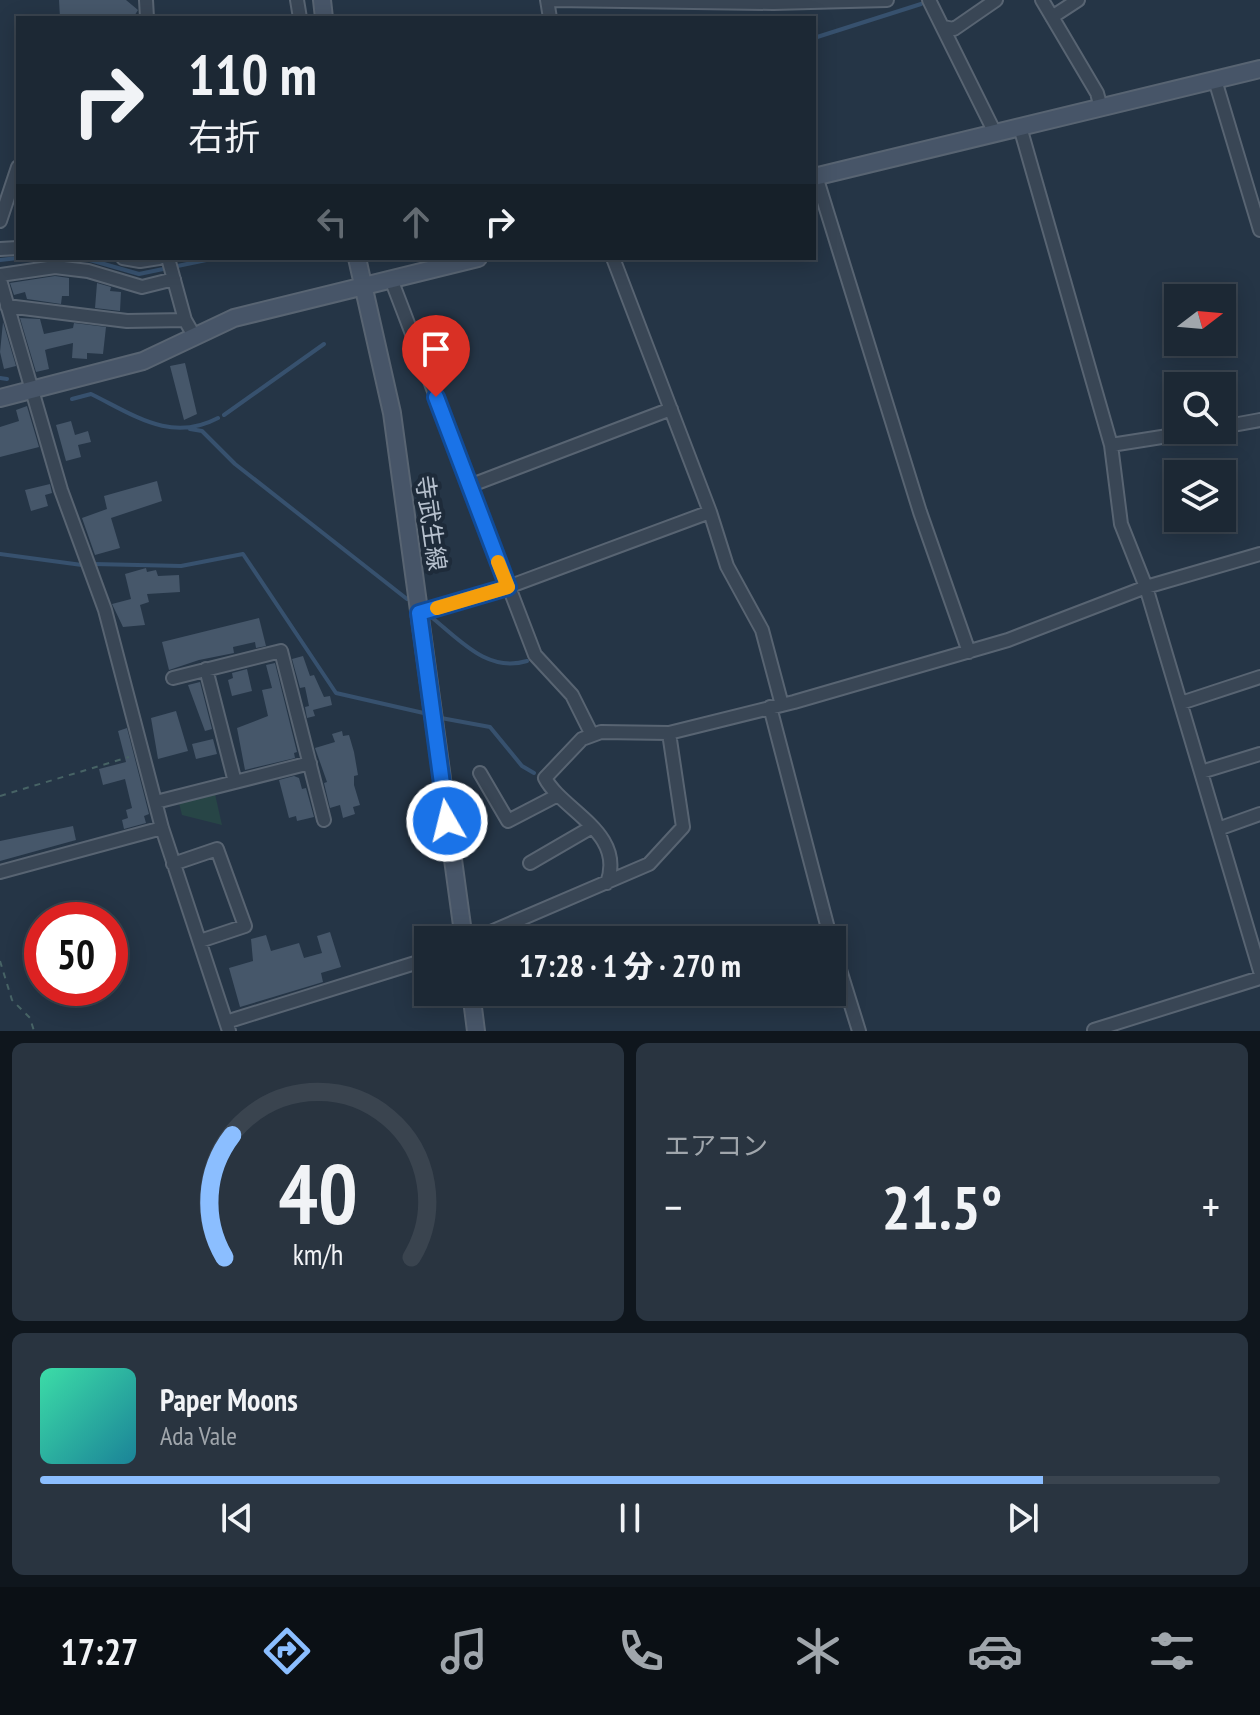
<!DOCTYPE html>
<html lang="ja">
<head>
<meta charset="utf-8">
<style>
	body { margin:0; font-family:"PT Sans Narrow","Noto Sans JP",sans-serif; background:#293440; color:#f1f3f6; height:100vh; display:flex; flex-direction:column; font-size:30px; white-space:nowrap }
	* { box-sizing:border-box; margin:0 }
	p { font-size:26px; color:#a0a6ac }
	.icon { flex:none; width:44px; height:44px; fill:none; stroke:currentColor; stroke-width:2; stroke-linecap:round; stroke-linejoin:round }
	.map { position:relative; height:1031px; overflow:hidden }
	.panel { display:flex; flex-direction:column; gap:12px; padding:12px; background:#0f161d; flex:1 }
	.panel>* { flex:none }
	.top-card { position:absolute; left:16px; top:16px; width:800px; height:244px; border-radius:0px; box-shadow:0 4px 20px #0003,0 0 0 2px #3a444f; background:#1c2834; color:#f1f3f6; overflow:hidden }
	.needle { width:52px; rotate:74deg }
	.tools { position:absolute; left:1164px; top:284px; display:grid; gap:16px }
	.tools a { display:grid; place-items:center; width:72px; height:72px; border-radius:0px; background:#1c2834; box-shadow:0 4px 20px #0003,0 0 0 2px #3a444f; font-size:40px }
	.speed { position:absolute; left:24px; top:902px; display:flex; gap:16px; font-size:40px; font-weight:700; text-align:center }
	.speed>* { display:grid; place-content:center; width:104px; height:104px; border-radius:50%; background:#1c2834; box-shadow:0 4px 20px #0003,0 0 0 2px #3a444f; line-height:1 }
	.speed .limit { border:12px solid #d22; background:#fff; color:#111 }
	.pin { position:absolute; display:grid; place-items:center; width:68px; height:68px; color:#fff; margin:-82px -34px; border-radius:50% 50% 50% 0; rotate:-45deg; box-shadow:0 0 8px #0007 }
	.pin .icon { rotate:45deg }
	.me { position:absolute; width:88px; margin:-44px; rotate:352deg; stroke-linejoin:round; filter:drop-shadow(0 0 6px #0008) }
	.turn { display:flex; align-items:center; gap:28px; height:168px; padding:0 40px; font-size:36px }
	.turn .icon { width:104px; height:104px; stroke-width:2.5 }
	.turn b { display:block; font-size:56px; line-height:68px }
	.lanes { display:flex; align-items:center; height:76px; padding:0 40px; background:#0003; justify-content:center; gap:40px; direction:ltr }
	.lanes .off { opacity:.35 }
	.big { font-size:60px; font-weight:800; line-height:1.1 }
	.panel .widget { flex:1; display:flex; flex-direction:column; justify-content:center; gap:12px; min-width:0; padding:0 28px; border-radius:12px; background:#293440 }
	.panel .dial { align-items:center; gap:0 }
	.dial svg { height:208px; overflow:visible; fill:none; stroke:#3a444f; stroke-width:7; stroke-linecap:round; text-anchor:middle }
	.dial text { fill:#f1f3f6; stroke:none }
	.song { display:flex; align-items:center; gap:24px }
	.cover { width:96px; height:96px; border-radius:12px; background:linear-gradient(135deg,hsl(160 70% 55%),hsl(190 70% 35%)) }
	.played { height:8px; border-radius:4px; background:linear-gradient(90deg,#8bbeff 85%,#3a444f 85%) }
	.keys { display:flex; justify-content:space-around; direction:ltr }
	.heat { display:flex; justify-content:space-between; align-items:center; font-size:44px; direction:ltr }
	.panel .tiles { flex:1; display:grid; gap:12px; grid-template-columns:1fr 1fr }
	.widget:last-child { grid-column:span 2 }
	.trip { position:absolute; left:414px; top:926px; width:432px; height:80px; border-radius:0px; background:#1c2834; box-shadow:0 4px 20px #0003,0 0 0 2px #3a444f; font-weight:800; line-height:80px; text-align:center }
	.tabs { display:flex; height:128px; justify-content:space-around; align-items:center; background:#0b1015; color:#a0a6ac }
	.tabs .icon { width:56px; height:56px }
	.tabs .selected { color:#8bbeff }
	.tabs b { font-size:36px; color:#f1f3f6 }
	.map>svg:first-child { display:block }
	.green { fill:#274546 }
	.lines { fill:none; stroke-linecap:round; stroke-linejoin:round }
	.stream { stroke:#37516e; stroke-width:4 }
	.building { fill:#46576a }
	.street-casing { stroke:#586472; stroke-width:16 }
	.secondary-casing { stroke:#586472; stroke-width:20 }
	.path { stroke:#476365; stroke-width:2; stroke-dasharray:6 6; stroke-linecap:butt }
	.street { stroke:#394655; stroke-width:12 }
	.secondary { stroke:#475568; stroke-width:16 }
	.route-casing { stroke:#114b97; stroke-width:20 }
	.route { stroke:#1a73e8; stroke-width:14 }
	.slow { stroke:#f59e0b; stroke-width:14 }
	.labels { text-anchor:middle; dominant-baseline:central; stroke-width:8; stroke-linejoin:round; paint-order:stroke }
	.street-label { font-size:24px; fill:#b7c1ce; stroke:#1e2b3a }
</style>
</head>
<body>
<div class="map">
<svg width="1260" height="1031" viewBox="0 0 1260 1031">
	<rect width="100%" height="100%" fill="#253546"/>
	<path class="green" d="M215,794L222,825L182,815L179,803Z"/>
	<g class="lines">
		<path class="stream" d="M814,38L921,4
			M83,258L139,274L216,258
			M0,260L18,258
			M0,378L7,379
			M72,399L91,394C134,415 171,443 218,418
			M224,415L324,344
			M190,429L202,431L235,464L407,599
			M0,554L82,565
			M94,564L181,566L243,554L336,693L428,714
			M430,616C460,640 487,673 527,661
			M441,718L490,727L522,766L534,773"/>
	</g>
	<path class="building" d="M59,0H126L138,10L133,18H60Z
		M55,276L69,278V296H62L61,304L27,299L25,292L14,295L10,283Z
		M97,283L111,287L110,291L121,292L120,311L95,308Z
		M20,318L40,319L44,334L73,328L74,323L106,327L103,354L87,353V359L72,358L73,343L48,349L45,350L49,369L36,372Z
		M3,322L16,366L4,369L0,352Z
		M185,363L197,414L184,420L170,366Z
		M27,406L39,447L0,457V427L19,421L16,410Z
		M71,421L75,435L88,431L91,442L78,445L81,457L66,461L56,425Z
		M157,481L162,501L111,518L120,548L95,555L82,518L107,509L104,496Z
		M50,484L52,493L45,495L48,506L31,511L25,490Z
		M146,568L147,572L156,570L158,576L179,575L180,592L147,594L149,602L140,605L145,625L123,627L112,604L131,599L125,574Z
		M259,618L266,646L256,648L255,642L233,647L234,653L199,660L169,670L162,642Z
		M303,656L310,676L314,675L324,697L330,696L332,705L313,710L315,716L307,718L305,707L309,706L305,687L300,688L292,659Z
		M275,663L297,752L294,753L295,758L245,770L237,728L268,716L262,690L272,688L266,665Z
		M247,669L252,691L232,696L228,680L233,678L232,673Z
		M200,682L212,729L205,731L188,685Z
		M176,711L188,751L158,759L151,718Z
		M127,728L149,814L144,816L146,823L124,829L122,820L128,818L126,810L132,808L125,779L103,785L99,769L126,762L118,731Z
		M342,731L343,736L349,735L354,752L358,775L354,776V785L360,805L353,807L355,814L343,818L340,805L330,808L324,783L327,782L315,748L335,742L332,734Z
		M213,739L217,754L196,759L192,744Z
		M294,776L299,778L302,789L306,788L314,817L297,821L296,816L289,818L279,780Z
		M73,826L76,840L0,861V841Z
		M330,932L341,967L321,973L323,982L240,1007L229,968L253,961L251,939L266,935L271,951L299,943L304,958L322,953L317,936Z"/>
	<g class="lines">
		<g class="street-casing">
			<path id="street" d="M146,0L147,18
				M297,0L300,18
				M547,0L550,18
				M554,0L773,3L887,0
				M929,0L995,133
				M1042,0L1097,93L1101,108
				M1052,17L1078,0
				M943,27L954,29L996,0
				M1215,80L1260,230
				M1020,127L1111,445L1121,524L1146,587L1260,971
				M816,176L920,512L969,652
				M0,221L18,167
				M0,249L18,248
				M123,258L140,261L159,258
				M168,258L185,320L193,334
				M613,258L710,512L727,566L762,630L782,705
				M0,275L55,267L88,271L142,287L174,279
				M391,279L535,655L572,695L592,735
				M0,280L61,490L105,610L162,828L229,1031
				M7,306L127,321L185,320
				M1222,427L1260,420
				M1111,445L1206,430
				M469,486L671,409
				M419,613L508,587L710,512
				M206,669L235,782
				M173,678L281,651L324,820
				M1181,703L1260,677
				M770,707L831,940
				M1201,772L1260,754
				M480,773L508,821L558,795
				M156,802L310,763
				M1218,829L1260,814
				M530,863L592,827
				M173,864L217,849L245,926L200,941
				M0,872L162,828
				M607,883C626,832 562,811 545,778L582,739L601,732L669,733L794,702L1008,640L1146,587L1260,554
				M472,940L649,864L683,827L669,733
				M832,944L859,1031
				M226,1022L428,959
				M1094,1030L1260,978"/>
		</g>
		<g class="secondary-casing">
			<path id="secondary" d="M322,0L324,18
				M814,177L1260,69
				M357,258L392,413L464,940
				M0,398L143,361L234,318L478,258
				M471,992L476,1031"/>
		</g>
		<path class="path" d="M0,796L129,757
			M0,961L12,1000L30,1018L34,1031"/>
		<use href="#street" class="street"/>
		<use href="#secondary" class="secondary"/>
	</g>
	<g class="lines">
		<g class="route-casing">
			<path id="route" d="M436,397L508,587L419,613L447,821"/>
		</g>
		<use href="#route" class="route"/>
		<path class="slow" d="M437,608L508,587L498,562"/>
	</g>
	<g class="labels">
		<g class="street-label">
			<text transform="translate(431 523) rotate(82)">寺武生線</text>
		</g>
	</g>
</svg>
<div class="tools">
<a><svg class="needle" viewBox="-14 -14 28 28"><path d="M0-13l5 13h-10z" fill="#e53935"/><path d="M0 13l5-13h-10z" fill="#a0a6ac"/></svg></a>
<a><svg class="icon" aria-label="search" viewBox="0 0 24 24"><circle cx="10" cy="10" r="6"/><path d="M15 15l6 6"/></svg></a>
<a><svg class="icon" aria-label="layers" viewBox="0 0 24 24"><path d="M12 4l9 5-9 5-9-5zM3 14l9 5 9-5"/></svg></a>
</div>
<div class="speed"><div class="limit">50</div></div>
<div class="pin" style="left:436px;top:397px;background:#d93025"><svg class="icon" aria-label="arrive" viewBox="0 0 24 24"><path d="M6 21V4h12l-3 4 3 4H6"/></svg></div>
<svg class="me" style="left:447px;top:821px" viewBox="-20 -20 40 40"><circle r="17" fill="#1a73e8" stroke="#fff" stroke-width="3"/><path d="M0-11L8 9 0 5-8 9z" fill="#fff"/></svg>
<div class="trip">17:28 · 1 分 · 270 m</div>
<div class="top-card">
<div class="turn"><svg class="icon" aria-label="right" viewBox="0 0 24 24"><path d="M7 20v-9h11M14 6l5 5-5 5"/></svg><div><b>110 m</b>右折</div></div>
<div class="lanes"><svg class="icon off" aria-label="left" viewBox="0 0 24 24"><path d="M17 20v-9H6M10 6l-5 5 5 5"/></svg><svg class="icon off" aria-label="ahead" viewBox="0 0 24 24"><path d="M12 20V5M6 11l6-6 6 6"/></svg><svg class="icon" aria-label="right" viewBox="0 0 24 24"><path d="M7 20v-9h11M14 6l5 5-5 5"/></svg></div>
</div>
</div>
<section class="panel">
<div class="tiles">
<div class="widget dial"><svg viewBox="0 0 100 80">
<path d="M14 69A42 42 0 1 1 86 69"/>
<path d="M14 69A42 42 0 0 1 17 22" stroke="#8bbeff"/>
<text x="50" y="56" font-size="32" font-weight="700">40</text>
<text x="50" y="72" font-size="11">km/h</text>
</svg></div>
<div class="widget"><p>エアコン</p>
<div class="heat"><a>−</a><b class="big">21.5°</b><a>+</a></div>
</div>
<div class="widget">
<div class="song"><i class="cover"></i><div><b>Paper Moons</b><p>Ada Vale</p></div></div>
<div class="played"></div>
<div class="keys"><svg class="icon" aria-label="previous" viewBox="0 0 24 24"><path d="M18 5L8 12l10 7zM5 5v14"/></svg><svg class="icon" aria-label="pause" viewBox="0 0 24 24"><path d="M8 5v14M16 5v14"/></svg><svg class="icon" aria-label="next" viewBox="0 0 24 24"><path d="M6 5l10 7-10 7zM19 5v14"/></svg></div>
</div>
</div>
</section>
<nav class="tabs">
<b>17:27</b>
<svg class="icon selected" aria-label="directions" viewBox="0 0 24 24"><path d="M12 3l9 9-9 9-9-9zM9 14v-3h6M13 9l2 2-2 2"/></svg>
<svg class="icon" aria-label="music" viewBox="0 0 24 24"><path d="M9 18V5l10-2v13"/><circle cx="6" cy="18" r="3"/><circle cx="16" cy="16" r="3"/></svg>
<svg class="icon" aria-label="phone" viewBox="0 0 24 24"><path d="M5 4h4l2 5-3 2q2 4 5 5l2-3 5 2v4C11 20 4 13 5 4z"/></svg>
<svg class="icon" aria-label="climate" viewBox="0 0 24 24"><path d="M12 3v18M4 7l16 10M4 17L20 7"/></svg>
<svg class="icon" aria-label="car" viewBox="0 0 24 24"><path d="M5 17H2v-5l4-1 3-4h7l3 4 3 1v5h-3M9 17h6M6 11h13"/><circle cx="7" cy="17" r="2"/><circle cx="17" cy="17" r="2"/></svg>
<svg class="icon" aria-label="filters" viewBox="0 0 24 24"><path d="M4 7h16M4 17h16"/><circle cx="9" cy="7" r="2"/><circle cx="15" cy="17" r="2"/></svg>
</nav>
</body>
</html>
